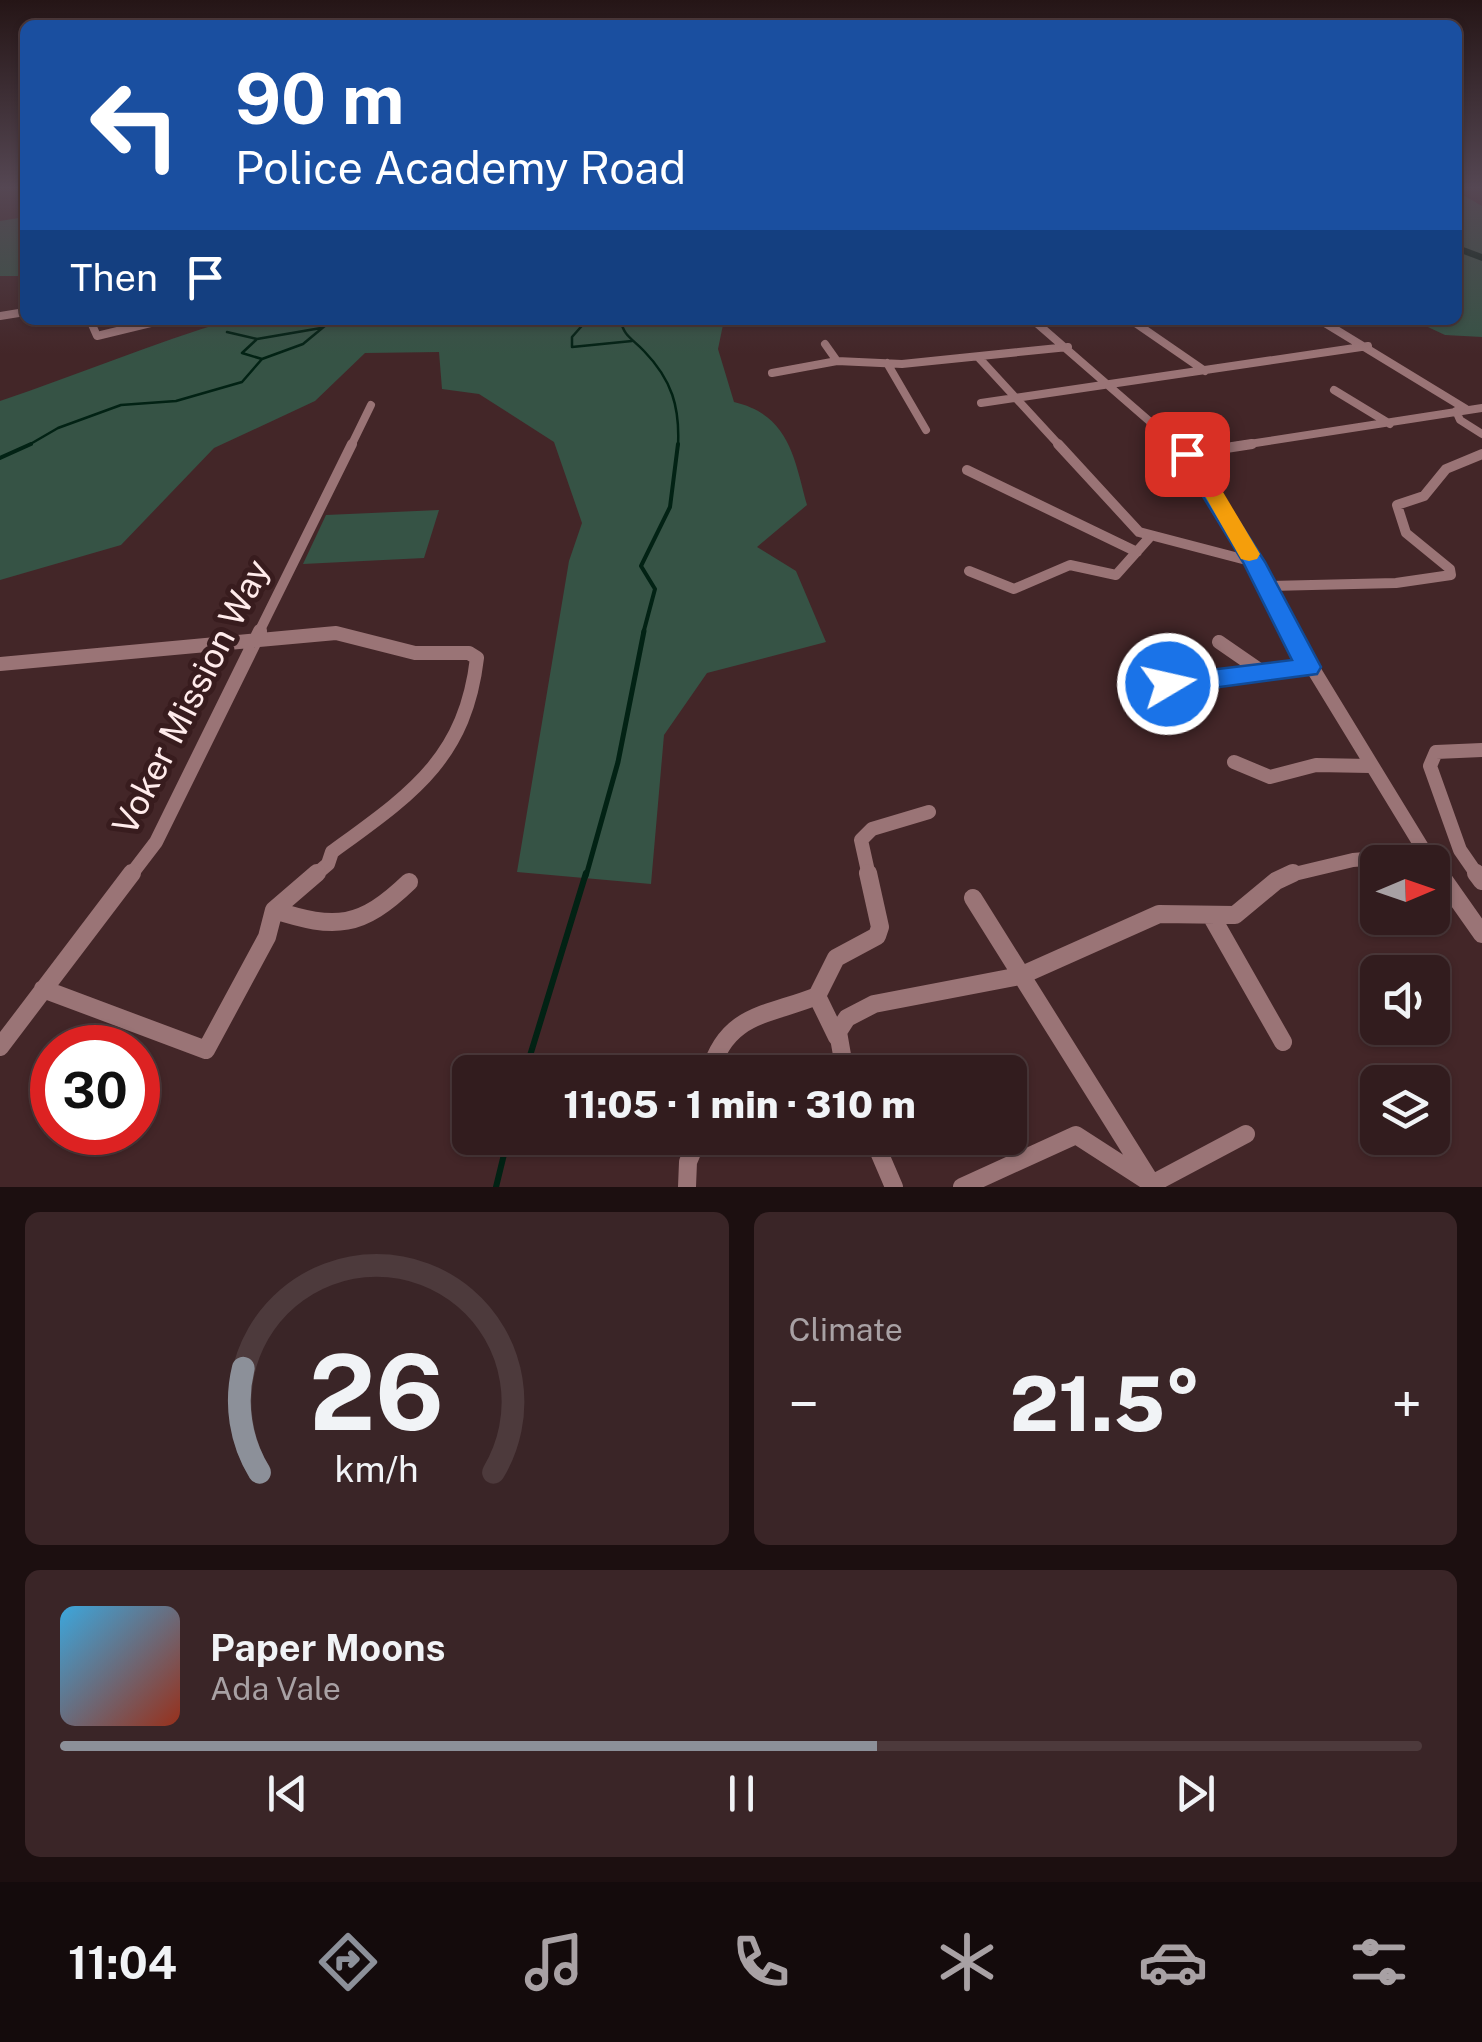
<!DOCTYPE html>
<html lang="en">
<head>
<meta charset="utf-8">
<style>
	body { margin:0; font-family:"Public Sans",sans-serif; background:#3a2527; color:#f1f3f6; height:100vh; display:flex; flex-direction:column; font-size:38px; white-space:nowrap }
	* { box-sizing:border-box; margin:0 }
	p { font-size:32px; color:#a8a1a4 }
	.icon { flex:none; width:55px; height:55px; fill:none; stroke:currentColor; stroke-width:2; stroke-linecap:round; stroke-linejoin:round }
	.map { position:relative; height:1187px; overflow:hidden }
	.panel { display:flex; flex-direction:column; gap:25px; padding:25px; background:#1c0f10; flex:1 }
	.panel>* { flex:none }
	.top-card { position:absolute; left:20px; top:20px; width:1442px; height:305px; border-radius:15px; box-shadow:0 2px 8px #0004,0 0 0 2px #4d3a3c; background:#1a4fa0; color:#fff; overflow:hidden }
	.needle { width:65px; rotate:88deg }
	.fabs { position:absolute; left:1360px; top:845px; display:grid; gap:20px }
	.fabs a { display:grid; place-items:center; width:90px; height:90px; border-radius:15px; background:#321c1e; box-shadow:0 2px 8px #0004,0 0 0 2px #4d3a3c; font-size:50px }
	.speed { position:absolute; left:30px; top:1025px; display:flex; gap:20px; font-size:50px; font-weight:700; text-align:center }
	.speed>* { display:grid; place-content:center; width:130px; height:130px; border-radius:50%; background:#321c1e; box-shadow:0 2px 8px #0004,0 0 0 2px #4d3a3c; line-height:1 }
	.speed .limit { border:15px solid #d22; background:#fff; color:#111 }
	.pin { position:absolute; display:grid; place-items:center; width:85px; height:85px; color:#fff; margin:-42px; border-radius:20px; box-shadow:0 5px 15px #0006 }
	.me { position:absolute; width:110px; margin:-55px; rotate:81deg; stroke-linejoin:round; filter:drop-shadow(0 0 8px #0008) }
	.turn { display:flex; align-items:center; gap:35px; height:210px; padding:0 50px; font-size:45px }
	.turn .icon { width:130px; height:130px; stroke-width:2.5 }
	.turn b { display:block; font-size:70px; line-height:85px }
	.then { display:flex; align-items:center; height:95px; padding:0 50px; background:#0003; gap:20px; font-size:38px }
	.big { font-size:75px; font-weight:800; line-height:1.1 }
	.panel .tile { flex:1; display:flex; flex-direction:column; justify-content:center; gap:15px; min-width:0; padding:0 35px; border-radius:15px; background:#3a2527 }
	.panel .dial { align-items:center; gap:0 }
	.dial svg { height:260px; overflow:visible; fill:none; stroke:#4d3a3c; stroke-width:7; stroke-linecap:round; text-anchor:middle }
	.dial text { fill:#f1f3f6; stroke:none }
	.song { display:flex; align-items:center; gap:30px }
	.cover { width:120px; height:120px; border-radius:15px; background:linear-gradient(135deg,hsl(200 70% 55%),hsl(10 70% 35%)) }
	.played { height:10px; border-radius:5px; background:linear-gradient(90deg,#8c9099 60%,#4d3a3c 60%) }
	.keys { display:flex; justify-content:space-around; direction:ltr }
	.heat { display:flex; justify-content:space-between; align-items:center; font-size:55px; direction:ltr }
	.panel .tiles { flex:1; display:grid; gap:25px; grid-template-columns:1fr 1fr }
	.tile:last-child { grid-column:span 2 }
	.trip { position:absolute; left:452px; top:1055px; width:575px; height:100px; border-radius:15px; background:#321c1e; box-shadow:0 2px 8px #0004,0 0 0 2px #4d3a3c; font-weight:800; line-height:100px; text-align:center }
	.menu { display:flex; height:160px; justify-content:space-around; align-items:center; background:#140b0c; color:#a8a1a4 }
	.menu .icon { width:70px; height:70px }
	.menu .on { color:#8c9099 }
	.menu b { font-size:45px; color:#f1f3f6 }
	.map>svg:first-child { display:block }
	.green { fill:#365345 }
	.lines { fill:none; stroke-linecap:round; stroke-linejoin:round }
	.stream-far3 { stroke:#022214; stroke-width:2.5 }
	.stream-far2 { stroke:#022214; stroke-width:4 }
	.stream-far1 { stroke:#022214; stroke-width:5 }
	.stream { stroke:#022214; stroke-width:6 }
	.river { fill:#022214; fill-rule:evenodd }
	.minor-far3 { stroke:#9a7476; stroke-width:8 }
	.minor-far2 { stroke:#9a7476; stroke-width:10 }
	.minor-far1 { stroke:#9a7476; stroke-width:14 }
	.minor { stroke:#9a7476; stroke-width:18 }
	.route { fill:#1a73e8; stroke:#114b97; stroke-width:2.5 }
	.slow { fill:#f59e0b }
	.labels { text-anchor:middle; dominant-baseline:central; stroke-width:10; stroke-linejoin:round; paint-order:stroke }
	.street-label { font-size:35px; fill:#ffebeb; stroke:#381c1e }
</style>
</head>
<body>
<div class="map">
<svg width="1482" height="1187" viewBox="0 0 1482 1187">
	<rect width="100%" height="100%" fill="#432628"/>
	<path class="green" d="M1458,192L1482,206V337L1445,335L1413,320H1458Z
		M25,217V276H0V221Z
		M231,320H724L718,349L734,402C789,415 794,457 807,505L757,547L796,571L826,642L707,673L664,735L651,884L517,872L569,561L582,523L554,442L479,394L442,389L439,352L365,353L315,401L214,448L121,545L0,580V401C78,375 152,343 231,320Z
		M439,510L424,558L303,564L326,515Z"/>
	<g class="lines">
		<path class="stream-far3" d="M587,320L572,337V347L632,341
			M621,320C623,336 633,339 644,351C672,380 680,407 678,446
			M227,332L257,339L321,328
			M256,340L242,353L262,359
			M27,446L58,428L121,405L176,401L242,382L262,359L303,344L332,320"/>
		<path class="stream-far2" d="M0,458L31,444
			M643,634L655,589L641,566L670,507L678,444"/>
		<path class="stream-far1" d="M586,876L618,762L644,631"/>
		<path class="stream" d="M525,1072L586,873
			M496,1187L508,1138"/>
		<path class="river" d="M1458,245L1482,254V261L1458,252Z"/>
		<path class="minor-far3" d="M0,316L25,312
			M90,320L97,336L163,320
			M1033,320L1178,446
			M1131,320L1205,371
			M1320,320L1466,409
			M786,322L798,320
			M825,344L837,361L902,364L1068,347
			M979,358L1060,446
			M887,363L926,430
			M772,373L837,361
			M1334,390L1390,424
			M981,403L1368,346
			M1456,411L1460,420L1482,434
			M351,446L371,405
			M1236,446L1482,408"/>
		<path class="minor-far2" d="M1058,444L1139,532L1254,562
			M1175,444L1187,454L1254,562L1292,634
			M1187,454L1252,444
			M967,470L1137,552
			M969,571L1014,589L1070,565L1116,575L1149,538
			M1267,586L1396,583L1451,575L1450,569L1406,533L1397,505L1424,496L1446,469L1482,454
			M258,634L352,444
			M321,634H339"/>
		<path class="minor-far1" d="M1290,631L1431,862
			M1219,642L1261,671
			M0,664L336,633L415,653H469L477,658C465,760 410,795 332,852L328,864L314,876
			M1168,685L1309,667
			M1234,762L1270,777L1316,765L1370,766
			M1432,864L1440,876
			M130,876L156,842L260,631
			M869,876L861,840L872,829L929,812
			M1286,876L1353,860L1426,854
			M1478,876L1460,850L1430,766L1436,752L1482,750"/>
		<path class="minor" d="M1439,873L1482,934
			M1476,873L1482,881
			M973,898L1152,1184
			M274,910C336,930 361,928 409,882
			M1213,919L1283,1042
			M43,989L206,1050L267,937L274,910L317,873
			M817,996L837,1037
			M0,1047L132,873
			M710,1072C727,1013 767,1016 817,996L836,958L877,936L880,927L868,873
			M845,1072L838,1032L847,1018L874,1004L1020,976L1159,914L1235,915L1276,881L1293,873
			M873,1138L894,1187
			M687,1187L688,1162L698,1138
			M962,1187L1076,1135L1152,1184L1246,1134"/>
	</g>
	<linearGradient id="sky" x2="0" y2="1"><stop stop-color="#251516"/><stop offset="0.53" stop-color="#554753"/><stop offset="1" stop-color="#554753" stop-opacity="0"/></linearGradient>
	<rect width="1482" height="354" fill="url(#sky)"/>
	<path class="route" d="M1180,450H1193L1265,562L1321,667L1317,674L1168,694L1159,691L1156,684L1159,678L1168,675L1292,660L1243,562L1177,454Z"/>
	<path class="slow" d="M1210,481L1220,487L1260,554L1257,559L1249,561L1241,559L1200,487Z"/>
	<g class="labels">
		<g class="street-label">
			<text transform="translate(191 697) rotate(-63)">Voker Mission Way</text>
		</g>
	</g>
</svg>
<div class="fabs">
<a><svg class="needle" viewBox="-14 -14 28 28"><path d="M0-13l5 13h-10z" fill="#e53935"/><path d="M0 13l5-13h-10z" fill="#a8a1a4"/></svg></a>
<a><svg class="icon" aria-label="sound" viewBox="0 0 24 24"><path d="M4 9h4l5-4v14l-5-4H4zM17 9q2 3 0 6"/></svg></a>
<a><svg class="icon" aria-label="layers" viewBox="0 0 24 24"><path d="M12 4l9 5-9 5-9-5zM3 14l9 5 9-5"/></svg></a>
</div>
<div class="speed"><div class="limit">30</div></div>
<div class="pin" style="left:1187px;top:454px;background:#d93025"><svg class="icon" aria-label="arrive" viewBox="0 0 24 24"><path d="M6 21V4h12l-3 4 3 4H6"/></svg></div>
<svg class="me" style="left:1168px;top:684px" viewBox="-20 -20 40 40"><circle r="17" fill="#1a73e8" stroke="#fff" stroke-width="3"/><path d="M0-11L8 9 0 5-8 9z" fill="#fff"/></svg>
<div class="trip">11:05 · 1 min · 310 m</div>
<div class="top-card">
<div class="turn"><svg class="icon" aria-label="left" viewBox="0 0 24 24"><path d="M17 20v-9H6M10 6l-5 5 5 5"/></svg><div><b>90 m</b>Police Academy Road</div></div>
<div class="then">Then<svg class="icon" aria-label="arrive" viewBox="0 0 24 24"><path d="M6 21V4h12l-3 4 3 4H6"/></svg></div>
</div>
</div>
<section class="panel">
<div class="tiles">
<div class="tile dial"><svg viewBox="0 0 100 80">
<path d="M14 69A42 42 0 1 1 86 69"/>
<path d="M14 69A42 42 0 0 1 9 37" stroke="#8c9099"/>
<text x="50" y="56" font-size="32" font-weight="700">26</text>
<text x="50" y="72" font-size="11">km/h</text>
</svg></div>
<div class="tile"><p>Climate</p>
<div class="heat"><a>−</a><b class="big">21.5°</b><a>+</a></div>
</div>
<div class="tile">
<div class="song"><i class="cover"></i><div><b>Paper Moons</b><p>Ada Vale</p></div></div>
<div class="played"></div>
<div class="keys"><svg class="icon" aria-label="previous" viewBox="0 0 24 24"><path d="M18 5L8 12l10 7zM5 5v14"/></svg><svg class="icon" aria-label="pause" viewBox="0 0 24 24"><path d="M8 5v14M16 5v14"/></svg><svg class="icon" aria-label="next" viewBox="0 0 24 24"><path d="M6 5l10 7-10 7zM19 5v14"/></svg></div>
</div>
</div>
</section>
<nav class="menu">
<b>11:04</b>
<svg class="icon on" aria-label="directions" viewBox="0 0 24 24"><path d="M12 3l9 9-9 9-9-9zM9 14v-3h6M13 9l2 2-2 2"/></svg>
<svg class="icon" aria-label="music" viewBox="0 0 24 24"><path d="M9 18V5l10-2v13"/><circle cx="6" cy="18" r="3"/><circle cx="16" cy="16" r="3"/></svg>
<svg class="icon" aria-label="phone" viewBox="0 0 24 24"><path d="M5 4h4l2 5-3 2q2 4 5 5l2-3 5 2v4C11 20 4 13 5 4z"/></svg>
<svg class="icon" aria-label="climate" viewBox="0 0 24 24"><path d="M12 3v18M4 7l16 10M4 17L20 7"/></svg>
<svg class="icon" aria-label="car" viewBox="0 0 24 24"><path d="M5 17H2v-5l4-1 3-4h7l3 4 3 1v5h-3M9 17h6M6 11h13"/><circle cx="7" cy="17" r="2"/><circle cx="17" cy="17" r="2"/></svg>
<svg class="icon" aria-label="filters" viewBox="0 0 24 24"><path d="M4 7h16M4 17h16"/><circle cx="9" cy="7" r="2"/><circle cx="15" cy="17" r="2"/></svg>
</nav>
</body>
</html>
